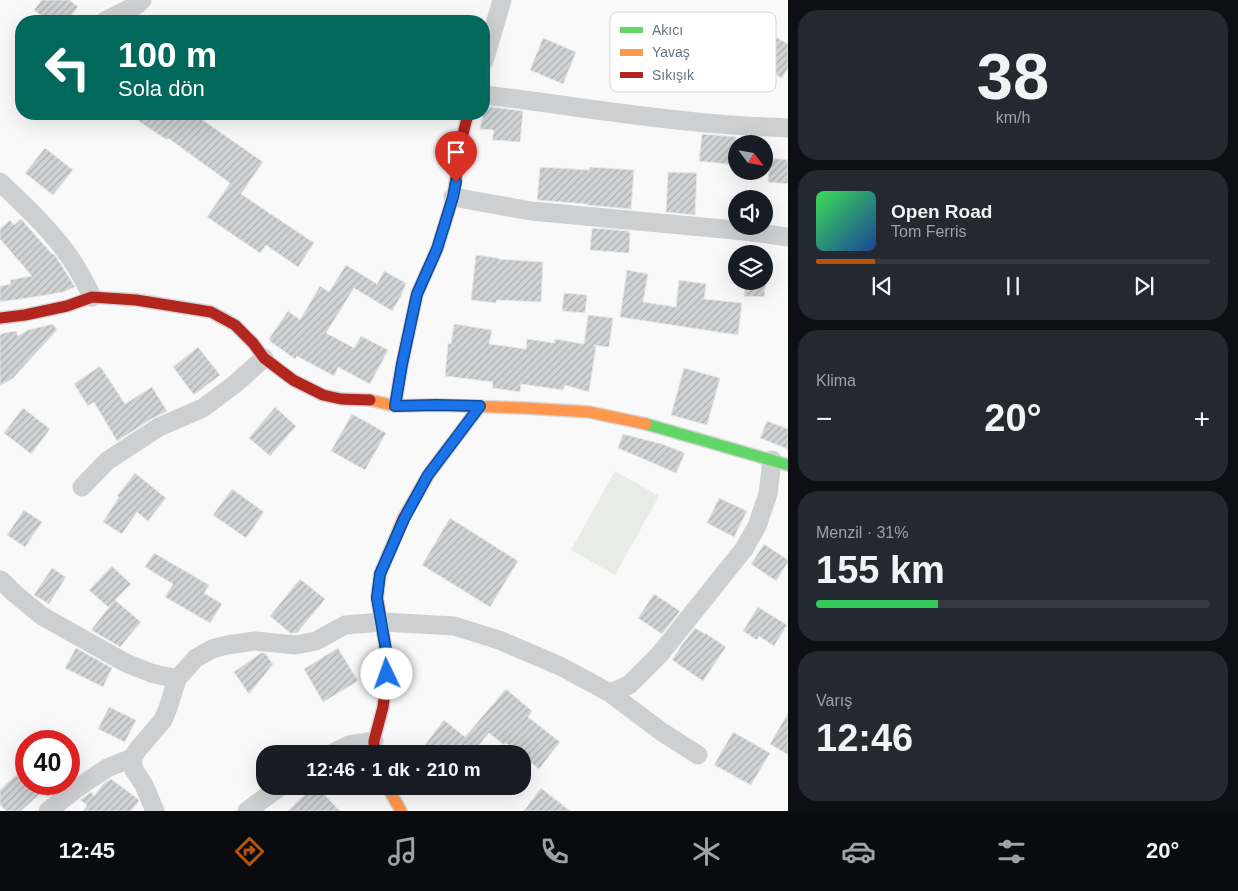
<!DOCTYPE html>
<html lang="tr">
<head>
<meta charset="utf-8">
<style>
	body { margin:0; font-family:Helvetica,sans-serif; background:#242831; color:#f1f3f6; height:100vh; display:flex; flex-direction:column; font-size:19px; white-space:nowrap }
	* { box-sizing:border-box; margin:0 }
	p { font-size:16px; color:#9ea1a6 }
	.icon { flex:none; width:28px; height:28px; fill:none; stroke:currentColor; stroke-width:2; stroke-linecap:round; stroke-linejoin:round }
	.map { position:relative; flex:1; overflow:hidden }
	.sheet { display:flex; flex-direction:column; gap:10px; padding:10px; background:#0d0f14; width:450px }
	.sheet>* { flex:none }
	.banner { position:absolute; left:15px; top:15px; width:475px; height:105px; border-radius:20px; box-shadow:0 5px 20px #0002; background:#00695c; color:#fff; overflow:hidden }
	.needle { width:32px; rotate:121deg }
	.tools { position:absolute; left:728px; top:135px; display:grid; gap:10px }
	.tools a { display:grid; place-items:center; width:45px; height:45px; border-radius:50%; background:#171b24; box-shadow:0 5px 20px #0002; font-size:25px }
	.speed { position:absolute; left:15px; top:730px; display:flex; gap:10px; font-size:25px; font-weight:700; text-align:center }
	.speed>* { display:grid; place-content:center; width:65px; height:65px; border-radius:50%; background:#171b24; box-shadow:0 5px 20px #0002; line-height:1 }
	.speed .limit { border:8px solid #d22; background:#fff; color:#111 }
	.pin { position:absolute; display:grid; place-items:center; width:42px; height:42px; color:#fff; margin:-51px -21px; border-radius:50% 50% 50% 0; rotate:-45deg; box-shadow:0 0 5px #0007 }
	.pin .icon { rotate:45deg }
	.me { position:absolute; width:55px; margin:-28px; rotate:357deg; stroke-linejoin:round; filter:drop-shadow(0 0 4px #0008) }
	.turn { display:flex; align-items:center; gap:18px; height:105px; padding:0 20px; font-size:22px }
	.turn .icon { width:65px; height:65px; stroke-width:2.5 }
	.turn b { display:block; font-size:35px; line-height:42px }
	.big { font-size:38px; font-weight:800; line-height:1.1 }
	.sheet .widget { flex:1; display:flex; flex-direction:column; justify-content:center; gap:8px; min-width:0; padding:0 18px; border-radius:20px; background:#242831 }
	.sheet .dial { align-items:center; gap:0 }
	.dial b { font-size:65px; line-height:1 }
	.song { display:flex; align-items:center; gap:15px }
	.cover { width:60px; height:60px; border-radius:8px; background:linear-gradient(135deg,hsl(130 70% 55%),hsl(220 70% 35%)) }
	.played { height:5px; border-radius:2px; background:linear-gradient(90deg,#b45309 15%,#363941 15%) }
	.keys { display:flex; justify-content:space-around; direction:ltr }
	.heat { display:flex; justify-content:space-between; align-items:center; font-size:28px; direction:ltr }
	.charge { height:8px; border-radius:4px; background:linear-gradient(90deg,#34c759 31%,#363941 0) }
	.trip { position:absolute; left:256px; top:745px; width:275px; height:50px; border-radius:20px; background:#171b24; box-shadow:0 5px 20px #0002; font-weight:800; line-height:50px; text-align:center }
	.dock { display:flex; height:80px; justify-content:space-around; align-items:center; background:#090b0e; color:#9ea1a6 }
	.dock .icon { width:35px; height:35px }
	.dock .active { color:#b45309 }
	.dock b { font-size:22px; color:#f1f3f6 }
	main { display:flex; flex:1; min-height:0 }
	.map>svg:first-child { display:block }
	.grass { fill:#e8ebe6 }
	.building { fill:url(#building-hatch); stroke:#e8e8e8 }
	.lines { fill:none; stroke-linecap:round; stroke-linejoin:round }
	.fast-casing { stroke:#d5d6d7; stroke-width:14 }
	.slow-casing { stroke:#d5d6d7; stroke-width:14 }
	.jam-casing { stroke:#d5d6d7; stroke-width:14 }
	.street { stroke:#cecfd0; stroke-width:19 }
	.fast { stroke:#63d668; stroke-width:11 }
	.slow { stroke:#ff974d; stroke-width:11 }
	.jam { stroke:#b3261e; stroke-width:11 }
	.route-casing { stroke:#114b97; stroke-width:12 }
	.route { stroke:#1a73e8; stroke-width:9 }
	.key { fill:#fff; stroke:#d1d6da; stroke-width:1 }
	.key-label { font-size:14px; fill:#657683 }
</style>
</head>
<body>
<main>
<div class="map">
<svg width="788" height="811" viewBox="0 0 788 811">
	<defs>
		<pattern id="building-hatch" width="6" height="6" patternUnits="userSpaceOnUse" patternTransform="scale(1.25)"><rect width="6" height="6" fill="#d0d2d3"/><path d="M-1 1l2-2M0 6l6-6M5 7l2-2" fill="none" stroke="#acafb1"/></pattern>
	</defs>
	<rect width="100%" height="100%" fill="#f9f9f9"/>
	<path class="grass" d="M615,471L659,496L615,575L571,550Z"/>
	<path class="building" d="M42,0H69L78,7L67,21H48L34,10Z
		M739,14L770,34L788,44V68L782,78L753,61L745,73L697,45L679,74L652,58L678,16L722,42Z
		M543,38L576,52L563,84L530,70Z
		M484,106L523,111L520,142L492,140L494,130L480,129L483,114H484Z
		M128,114H194L263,162L241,194L314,243L298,267L266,245L260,253L207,217L230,183L168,138L167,140Z
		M702,134L736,137V165L699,161Z
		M45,148L73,170L53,195L25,173Z
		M770,158L788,160V184L768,182Z
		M540,167L589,170L590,167L634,170L631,209L587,205V204L537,200Z
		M668,172L697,173L695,215L666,212Z
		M21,219L52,254H53L55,255L75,287L63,292L47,295L0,302V286L11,284L10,280L32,276L0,239V229L10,220L14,225Z
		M592,228L629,231V233L630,234L629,253L590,250Z
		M476,255L498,258V259L543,262L541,302L497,300L496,303L471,300Z
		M346,265L377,284L384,271L406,283L401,296L392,311L354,288L326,333L354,348L361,336L388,350L370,384L338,367L334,376L297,356L295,359L271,342L269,339L288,311L300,320L320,286L329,292Z
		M627,270L648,274L643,302L676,307L679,280L706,284L704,299L742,303L738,335L620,317Z
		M746,281H766L764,297L744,296Z
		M564,293L587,295L585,313L562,311Z
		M588,315L613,318L609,347L593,345L596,346L589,392L565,385L563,390L521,384L520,392L492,388L493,382L445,376L448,343L451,344L454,324L492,330L489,344L526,349L527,339L554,343L555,339L584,344Z
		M53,324L57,330L13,378L0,386V335L4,333L16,331L18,336L28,330Z
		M198,347L220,375L194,395L173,367Z
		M100,366L125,404L152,387L167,411L153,418L117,441L94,402L88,406L74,384Z
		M684,368L720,378L707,425L671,415Z
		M275,407L296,426L270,456L249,438Z
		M23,408L50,429L31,454L4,433Z
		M352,414L386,433L365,470L331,451Z
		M767,421L788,429V449L760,438Z
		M623,434L662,444L685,453L676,473L618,448Z
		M135,473L166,498L148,521L137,512L122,534L103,522L119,497L117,496Z
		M232,489L264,512L246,538L213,515Z
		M719,498L747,511L734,537L707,523Z
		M24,510L42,522L25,547L7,535Z
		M450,518L518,561L490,607L422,565Z
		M764,544L788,560V562L776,581L751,564Z
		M154,553L209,585L204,593L222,604L210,623L165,597L173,584L145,567Z
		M112,566L131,584L115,600L141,622L120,647L91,630L113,602L108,607L89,590Z
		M52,568L66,577L49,604L34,595Z
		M300,579L325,599L297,633H290L270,616Z
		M654,594L680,611L662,634L638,618Z
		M758,607L787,625L774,646L759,636L757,640L743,631Z
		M695,628L705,634V633L726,647L703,681L672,660L681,646Z
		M76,648L112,668L103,687L65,668Z
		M338,648L358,681L323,702L304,669Z
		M261,653H265L273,664L249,694L234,672Z
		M506,689L532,711L528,717L560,742L539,769L522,756V754H520L506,743L504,745L489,733L478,746L487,754H434L424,746L444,720L465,737Z
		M109,707L136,720L125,742L98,729Z
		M788,713V755L770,744Z
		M733,732L770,753L751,785L714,765Z
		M26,770V784H64L48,797L43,791L21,811H6L0,804V790L16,775L18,777Z
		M111,779L138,799L139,801L131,811H83L87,805L80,800L91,792L94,796L103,784Z
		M314,786H316L340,811H288Z
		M541,788L570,811H524Z"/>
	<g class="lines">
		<g class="fast-casing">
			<path id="fast" d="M646,424L788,465"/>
		</g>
		<g class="slow-casing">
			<path id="slow" d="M370,400L395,406L436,405L525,408L589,412L646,424
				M387,786L401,811"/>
		</g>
		<g class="jam-casing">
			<path id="jam" d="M0,318L25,315L67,306L92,297L136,300L211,312L235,325L253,343L264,358L293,380L323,395L341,399L370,400
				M395,406L402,364L417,294L437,249L453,197L463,134L468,114
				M374,754V741L383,707L387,674L386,651L377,598L380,574L403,519L428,475L480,406"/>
		</g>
		<path class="street" d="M105,21L137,5L142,0
			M484,61L502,0
			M484,95C562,104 640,118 719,124C742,126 765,127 788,128
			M0,182C25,206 52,231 71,259C79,271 86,284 92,297
			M453,197L531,211L745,231L788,237
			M82,487L107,461L159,427L203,408L235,384L264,358
			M1,580L14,593L42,616L126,663L151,673L177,679
			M610,693L629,685L660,654L744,549L757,526L768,494L772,460
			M331,754L349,745L374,741
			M48,811L76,789L107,768L132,758
			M155,811L144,785L134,770L132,758L139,748L163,720L168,708L177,679L196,658L212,649L227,645L255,641L296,645L316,641L345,625L382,622L454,626L499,640L560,666L610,693L662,732L698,755
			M247,811L281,786"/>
		<use href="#fast" class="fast"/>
		<use href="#slow" class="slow"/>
		<use href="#jam" class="jam"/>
	</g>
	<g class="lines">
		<g class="route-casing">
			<path id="route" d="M387,674L386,650L377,598L380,574L404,519L428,475L480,406L436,405L395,406L402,364L417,294L437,249L453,197L456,182"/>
		</g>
		<use href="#route" class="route"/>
	</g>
	<rect x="610" y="12" width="166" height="80" rx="8" class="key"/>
	<rect x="620" y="27" width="23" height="6" fill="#63d668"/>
	<rect x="620" y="49" width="23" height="7" fill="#ff974d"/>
	<rect x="620" y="72" width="23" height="6" fill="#b3261e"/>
	<g class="key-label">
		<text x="652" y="35">Akıcı</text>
		<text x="652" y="57">Yavaş</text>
		<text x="652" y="80">Sıkışık</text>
	</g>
</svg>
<div class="tools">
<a><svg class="needle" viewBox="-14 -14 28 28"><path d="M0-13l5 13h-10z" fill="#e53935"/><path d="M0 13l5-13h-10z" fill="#9ea1a6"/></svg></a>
<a><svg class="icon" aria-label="sound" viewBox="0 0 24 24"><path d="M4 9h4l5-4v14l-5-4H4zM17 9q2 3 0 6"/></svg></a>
<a><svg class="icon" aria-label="layers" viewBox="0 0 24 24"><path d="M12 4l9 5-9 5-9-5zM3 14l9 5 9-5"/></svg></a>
</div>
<div class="speed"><div class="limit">40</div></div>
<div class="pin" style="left:456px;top:182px;background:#d93025"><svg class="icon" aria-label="arrive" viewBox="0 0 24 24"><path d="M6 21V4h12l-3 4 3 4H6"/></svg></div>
<svg class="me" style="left:387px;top:674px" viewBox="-20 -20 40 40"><circle r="19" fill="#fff"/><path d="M0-13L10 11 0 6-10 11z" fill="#1a73e8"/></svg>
<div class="trip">12:46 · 1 dk · 210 m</div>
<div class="banner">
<div class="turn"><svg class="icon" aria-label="left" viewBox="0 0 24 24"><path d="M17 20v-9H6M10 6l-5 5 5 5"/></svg><div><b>100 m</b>Sola dön</div></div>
</div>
</div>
<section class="sheet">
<div class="widget dial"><b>38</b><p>km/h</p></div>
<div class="widget">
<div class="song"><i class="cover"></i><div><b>Open Road</b><p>Tom Ferris</p></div></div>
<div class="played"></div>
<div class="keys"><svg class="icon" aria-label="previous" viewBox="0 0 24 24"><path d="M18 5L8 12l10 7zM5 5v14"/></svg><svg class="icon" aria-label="pause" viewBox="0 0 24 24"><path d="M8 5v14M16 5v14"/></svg><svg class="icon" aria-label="next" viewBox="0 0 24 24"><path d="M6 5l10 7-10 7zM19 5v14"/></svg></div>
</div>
<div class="widget"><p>Klima</p>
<div class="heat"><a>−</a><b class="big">20°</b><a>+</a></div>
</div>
<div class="widget"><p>Menzil · 31%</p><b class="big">155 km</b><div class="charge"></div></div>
<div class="widget"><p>Varış</p><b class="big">12:46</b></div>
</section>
</main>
<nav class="dock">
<b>12:45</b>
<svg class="icon active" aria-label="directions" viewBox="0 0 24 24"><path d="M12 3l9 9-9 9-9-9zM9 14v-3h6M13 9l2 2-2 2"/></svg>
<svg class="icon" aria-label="music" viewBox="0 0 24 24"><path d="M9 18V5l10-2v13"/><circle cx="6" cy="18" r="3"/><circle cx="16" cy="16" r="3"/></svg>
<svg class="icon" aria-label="phone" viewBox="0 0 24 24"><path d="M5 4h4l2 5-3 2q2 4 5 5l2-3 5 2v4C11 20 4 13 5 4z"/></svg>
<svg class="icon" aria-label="climate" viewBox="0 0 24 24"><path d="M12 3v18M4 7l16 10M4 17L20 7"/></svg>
<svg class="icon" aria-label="car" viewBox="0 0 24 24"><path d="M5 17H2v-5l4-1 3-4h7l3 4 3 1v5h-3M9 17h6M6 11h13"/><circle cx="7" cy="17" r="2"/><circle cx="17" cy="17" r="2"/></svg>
<svg class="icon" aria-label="filters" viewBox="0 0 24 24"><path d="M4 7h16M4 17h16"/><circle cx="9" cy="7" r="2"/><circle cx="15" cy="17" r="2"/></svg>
<b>20°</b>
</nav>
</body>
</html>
